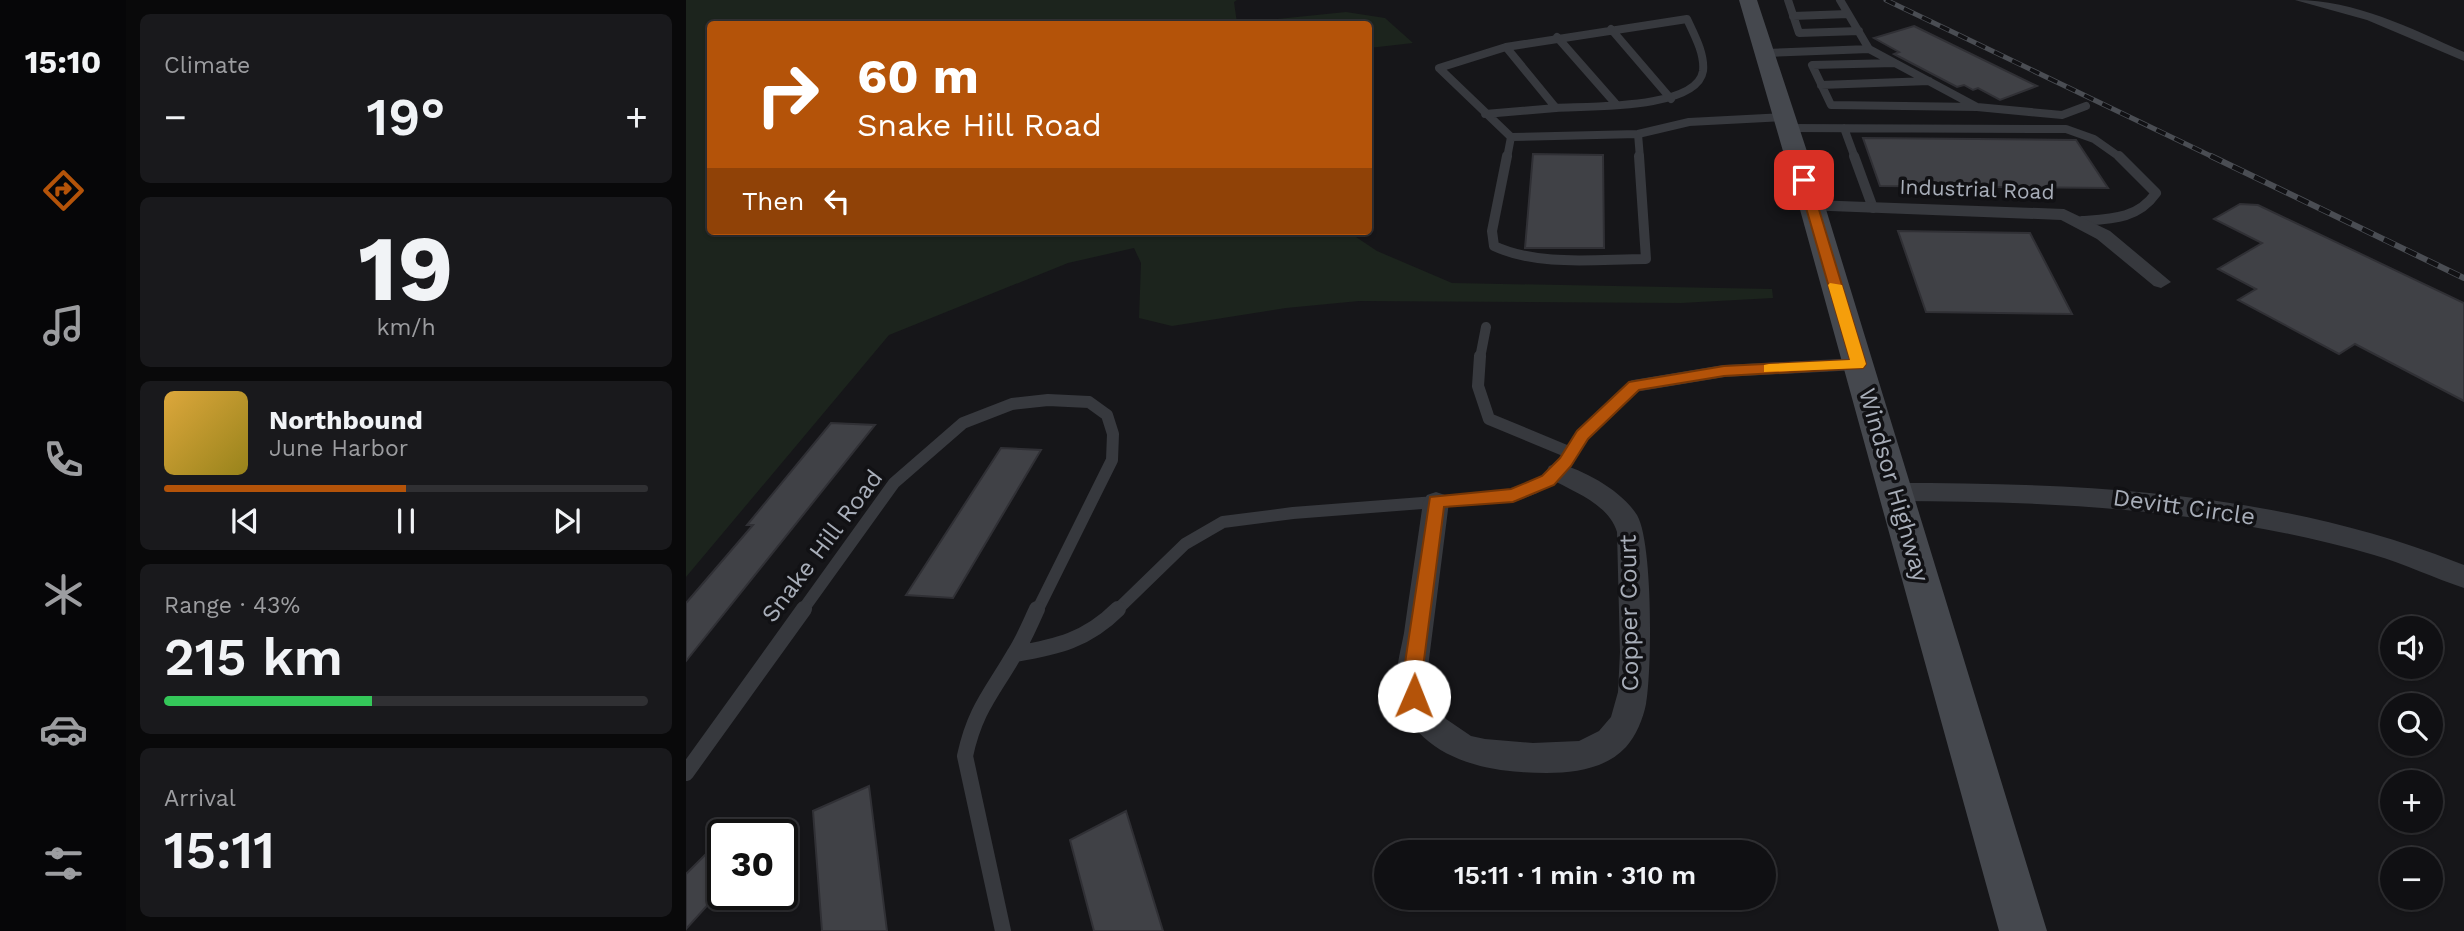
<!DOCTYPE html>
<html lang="en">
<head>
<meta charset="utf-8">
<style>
	body { margin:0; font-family:"Work Sans",sans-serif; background:#19191c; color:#f1f3f6; height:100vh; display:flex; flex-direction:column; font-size:26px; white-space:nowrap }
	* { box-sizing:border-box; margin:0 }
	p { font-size:23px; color:#9c9da0 }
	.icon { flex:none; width:38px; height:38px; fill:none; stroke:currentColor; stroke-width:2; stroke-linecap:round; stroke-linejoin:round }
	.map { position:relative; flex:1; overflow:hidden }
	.panel { display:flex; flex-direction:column; gap:14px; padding:14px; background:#09090a; width:560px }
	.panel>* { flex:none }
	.top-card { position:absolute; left:21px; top:21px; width:665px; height:214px; border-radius:7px; box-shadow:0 2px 5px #0004,0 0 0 2px #303033; background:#b45309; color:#fff; overflow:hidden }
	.fabs { position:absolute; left:1694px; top:616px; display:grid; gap:14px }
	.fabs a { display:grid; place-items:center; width:63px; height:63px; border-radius:50%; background:#101013; box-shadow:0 2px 5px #0004,0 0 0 2px #303033; font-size:35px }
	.speed { position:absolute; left:21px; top:819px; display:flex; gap:14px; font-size:35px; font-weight:700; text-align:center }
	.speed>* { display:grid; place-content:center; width:91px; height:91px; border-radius:50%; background:#101013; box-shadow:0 2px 5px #0004,0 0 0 2px #303033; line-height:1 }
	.speed .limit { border:4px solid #111; border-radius:10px; background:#fff; color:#111 }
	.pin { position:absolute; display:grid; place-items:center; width:60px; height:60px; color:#fff; margin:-30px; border-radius:14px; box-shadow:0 4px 10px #0006 }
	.me { position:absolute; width:77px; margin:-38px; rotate:1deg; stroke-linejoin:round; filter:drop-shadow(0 0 5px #0008) }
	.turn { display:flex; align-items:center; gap:24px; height:147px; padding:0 35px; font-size:32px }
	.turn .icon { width:91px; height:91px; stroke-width:2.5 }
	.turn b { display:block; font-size:49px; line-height:60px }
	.then { display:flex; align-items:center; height:66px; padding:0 35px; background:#0003; gap:14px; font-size:26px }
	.big { font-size:52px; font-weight:600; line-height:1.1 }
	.panel .tile { flex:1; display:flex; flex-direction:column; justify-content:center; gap:10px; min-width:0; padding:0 24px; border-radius:10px; background:#19191c }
	.panel .dial { align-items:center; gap:0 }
	.dial b { font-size:91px; line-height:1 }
	.song { display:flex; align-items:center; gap:21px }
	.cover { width:84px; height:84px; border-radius:10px; background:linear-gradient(135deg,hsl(40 70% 55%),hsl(50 70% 35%)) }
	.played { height:7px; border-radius:4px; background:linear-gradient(90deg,#b45309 50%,#303033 50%) }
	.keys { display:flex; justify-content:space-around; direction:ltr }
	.heat { display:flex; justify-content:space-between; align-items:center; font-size:38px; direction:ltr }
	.charge { height:10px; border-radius:5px; background:linear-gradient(90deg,#34c759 43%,#303033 0) }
	.trip { position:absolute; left:688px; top:840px; width:402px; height:70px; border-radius:35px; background:#101013; box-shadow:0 2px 5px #0004,0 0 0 2px #303033; font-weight:600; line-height:70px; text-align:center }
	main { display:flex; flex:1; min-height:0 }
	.tabs { display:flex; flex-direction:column; width:126px; justify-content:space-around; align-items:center; background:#060608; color:#9c9da0 }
	.tabs .icon { width:49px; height:49px }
	.tabs .current { color:#b45309 }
	.tabs b { font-size:32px; color:#f1f3f6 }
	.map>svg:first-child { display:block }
	.green { fill:#1c241d }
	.building { fill:#404146; stroke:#303035; stroke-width:2 }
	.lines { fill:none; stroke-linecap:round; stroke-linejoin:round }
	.service-far3 { stroke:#37393e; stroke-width:8 }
	.service-far2 { stroke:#37393e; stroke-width:10 }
	.service-far1 { stroke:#37393e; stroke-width:12 }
	.service { stroke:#37393e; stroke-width:16 }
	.minor { fill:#37393e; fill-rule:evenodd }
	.secondary { fill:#45484e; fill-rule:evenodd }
	.rail-far1-casing { stroke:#4a4d53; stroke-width:5 }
	.rail-casing { stroke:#4a4d53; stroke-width:6 }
	.rail-far1 { stroke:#111114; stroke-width:3.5; stroke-dasharray:10; stroke-linecap:butt }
	.rail { stroke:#111114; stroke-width:4.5; stroke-dasharray:12; stroke-linecap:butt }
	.route { fill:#b45309; stroke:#753606; stroke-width:2 }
	.slow { fill:#f59e0b }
	.labels { text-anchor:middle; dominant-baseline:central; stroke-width:7; stroke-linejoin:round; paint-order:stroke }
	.far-street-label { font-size:21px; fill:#a8aeb9; stroke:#111114 }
	.street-label { font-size:24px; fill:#a8aeb9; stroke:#111114 }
</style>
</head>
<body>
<main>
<nav class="tabs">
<b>15:10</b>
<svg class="icon current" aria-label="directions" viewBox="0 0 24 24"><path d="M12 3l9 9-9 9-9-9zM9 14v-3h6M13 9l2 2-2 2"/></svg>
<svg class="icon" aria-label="music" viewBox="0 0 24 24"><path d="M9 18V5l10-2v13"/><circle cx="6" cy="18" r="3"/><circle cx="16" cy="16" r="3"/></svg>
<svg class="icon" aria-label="phone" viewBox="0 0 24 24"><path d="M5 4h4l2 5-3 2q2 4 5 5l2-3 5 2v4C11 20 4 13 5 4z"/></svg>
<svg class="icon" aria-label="climate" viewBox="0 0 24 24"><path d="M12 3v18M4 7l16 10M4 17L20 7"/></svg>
<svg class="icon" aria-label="car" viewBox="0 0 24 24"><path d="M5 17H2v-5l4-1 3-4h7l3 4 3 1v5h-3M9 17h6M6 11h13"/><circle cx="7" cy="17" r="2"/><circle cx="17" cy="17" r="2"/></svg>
<svg class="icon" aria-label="filters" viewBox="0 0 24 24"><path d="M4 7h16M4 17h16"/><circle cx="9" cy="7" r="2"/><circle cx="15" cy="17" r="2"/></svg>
</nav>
<section class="panel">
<div class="tile"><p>Climate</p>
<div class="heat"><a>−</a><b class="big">19°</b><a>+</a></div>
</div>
<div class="tile dial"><b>19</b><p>km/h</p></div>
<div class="tile">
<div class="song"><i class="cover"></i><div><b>Northbound</b><p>June Harbor</p></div></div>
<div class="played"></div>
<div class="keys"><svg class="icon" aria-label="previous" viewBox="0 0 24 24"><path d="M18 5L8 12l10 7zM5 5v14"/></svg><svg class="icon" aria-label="pause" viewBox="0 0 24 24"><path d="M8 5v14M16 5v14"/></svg><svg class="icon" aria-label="next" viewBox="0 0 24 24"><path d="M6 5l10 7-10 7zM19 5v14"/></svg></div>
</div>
<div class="tile"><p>Range · 43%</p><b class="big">215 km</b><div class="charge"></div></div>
<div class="tile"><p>Arrival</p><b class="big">15:11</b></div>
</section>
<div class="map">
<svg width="1778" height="931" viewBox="0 0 1778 931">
	<rect width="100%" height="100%" fill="#161619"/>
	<path class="green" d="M0,0H551L548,2L551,23L660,12L699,18L727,43L683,48L682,24H24V231H661L691,251L766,283L1086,289L1087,298L995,303L673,301L600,308L486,326L453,318L455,263L448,248L382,263L203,335L0,577Z"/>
	<path class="building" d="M1228,26L1351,86L1314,100L1292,88L1287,90L1278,85L1271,87L1208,54L1213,52L1188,38Z
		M1177,138L1390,140L1422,188L1194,186Z
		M847,154L917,155L918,248H839Z
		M1554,204L1572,205L1778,303V401L1669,344L1653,354L1552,300L1570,289L1532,269L1576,243L1528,219Z
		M1212,231L1344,233L1386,314L1240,312Z
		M145,423L189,425L0,661V603L67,525H61Z
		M315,448L355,450L267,598L220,595Z
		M183,786L201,931H136L127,811Z
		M440,811L477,931H408L384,840Z
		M24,850L37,857V888L0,929V874Z"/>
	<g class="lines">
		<path class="service-far3" d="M1102,0L1113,33L1173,31
			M1107,16L1162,14
			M1001,19C1008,34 1019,54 1017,71C1011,110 900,106 870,108L820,47Z
			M925,29L985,99
			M871,37L929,103
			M820,47L753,68L825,137L952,134L1003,122L1099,117
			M1183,49L1209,63
			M1080,53L1183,49L1154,0
			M1209,63L1291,107L1145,105L1126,65Z
			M1135,85L1243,81
			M1291,107L1376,115L1400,106
			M799,114L870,108
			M1102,128L1380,129L1408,139L1435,158
			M1158,128L1169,158
			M952,134L954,158
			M821,158L825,137"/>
		<path class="service-far2" d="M821,156L806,231L808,246C853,267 911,259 960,259L953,156
			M1168,156L1187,208
			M1396,221C1425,219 1452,219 1470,193L1433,156
			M794,358L800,327"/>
		<path class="service-far1" d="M794,356L792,386L803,419L885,453
			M116,611L208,483L277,423L326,404L362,400L403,402L421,415L427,434L426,460L351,611
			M430,611L499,544L537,522L607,513L827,496L848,488L872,472L896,435L948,386L1038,371L1172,364"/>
		<path class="service" d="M329,654C371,647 401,640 432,609
			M0,773L118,609
			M317,931L279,756C289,709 306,693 329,653C338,639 344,624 351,609"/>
		<path class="minor" d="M1609,0C1670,0 1724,28 1778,52V61L1681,20Z
			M1126,200L1378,209L1424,231L1485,282L1475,288L1468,286L1411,239L1375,220L1119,210L1117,206Z
			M872,463C899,471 935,490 951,515C967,542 966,671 960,704C957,719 950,736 940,747C914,775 870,774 835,772C781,769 720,747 711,686C709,670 715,649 718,633C724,589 731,546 737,502L741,495L750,492L759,495L763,502L740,683L747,703L760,719L785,736L799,739L847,743L893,741L913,731L925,717L932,692L934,652L931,532C923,504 886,491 863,478L860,472L863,466Z
			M1210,483C1398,483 1592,492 1770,562L1778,565V588C1748,578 1719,564 1688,555C1532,510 1372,501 1210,501L1201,499L1197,492L1201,485Z"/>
		<path class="secondary" d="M1053,0H1071L1139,206L1361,931H1313L1113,206Z"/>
		<g class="rail-far1-casing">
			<path id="rail-far1" d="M1200,0L1529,158"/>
		</g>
		<g class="rail-casing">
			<path id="rail" d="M1525,156L1778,278"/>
		</g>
		<use href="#rail-far1" class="rail-far1"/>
		<use href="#rail" class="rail"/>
	</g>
	<path class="route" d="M1118,177L1124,180L1180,364L1177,368L1038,376L953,390L902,439L885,466L868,485L827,502L758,507L735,683L737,696L735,702L728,704L721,702L716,683L744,497L825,489L856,476L874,458L891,431L943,382L1038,366L1164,360L1112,180Z"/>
	<path class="slow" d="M1144,283L1156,285L1180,364L1177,368L1078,372V365L1083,364L1164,360L1142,285Z"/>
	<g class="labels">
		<g class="far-street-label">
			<text transform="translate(1291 189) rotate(2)">Industrial Road</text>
		</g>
		<g class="street-label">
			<text transform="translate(1208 485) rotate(74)">Windsor Highway</text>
			<text transform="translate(1498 507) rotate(8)">Devitt Circle</text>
			<text transform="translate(136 546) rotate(-53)">Snake Hill Road</text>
			<text transform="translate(943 613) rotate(-91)">Copper Court</text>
		</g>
	</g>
</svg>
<div class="fabs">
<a><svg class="icon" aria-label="sound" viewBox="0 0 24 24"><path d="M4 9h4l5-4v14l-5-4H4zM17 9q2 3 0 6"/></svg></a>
<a><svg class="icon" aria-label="search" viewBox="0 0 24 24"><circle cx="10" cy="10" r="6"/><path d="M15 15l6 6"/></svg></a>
<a>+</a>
<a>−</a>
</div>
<div class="speed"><div class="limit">30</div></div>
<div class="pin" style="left:1118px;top:180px;background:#d93025"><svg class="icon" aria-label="arrive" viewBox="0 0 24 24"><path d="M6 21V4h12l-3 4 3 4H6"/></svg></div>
<svg class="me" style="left:728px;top:696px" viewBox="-20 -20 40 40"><circle r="19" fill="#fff"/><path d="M0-13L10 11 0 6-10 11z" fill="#b45309"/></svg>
<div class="trip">15:11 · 1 min · 310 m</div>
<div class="top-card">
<div class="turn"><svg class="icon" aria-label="right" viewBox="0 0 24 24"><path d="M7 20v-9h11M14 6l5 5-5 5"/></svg><div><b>60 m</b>Snake Hill Road</div></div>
<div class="then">Then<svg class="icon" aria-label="left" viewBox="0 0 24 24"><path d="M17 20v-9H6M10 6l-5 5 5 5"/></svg></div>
</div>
</div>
</main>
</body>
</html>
